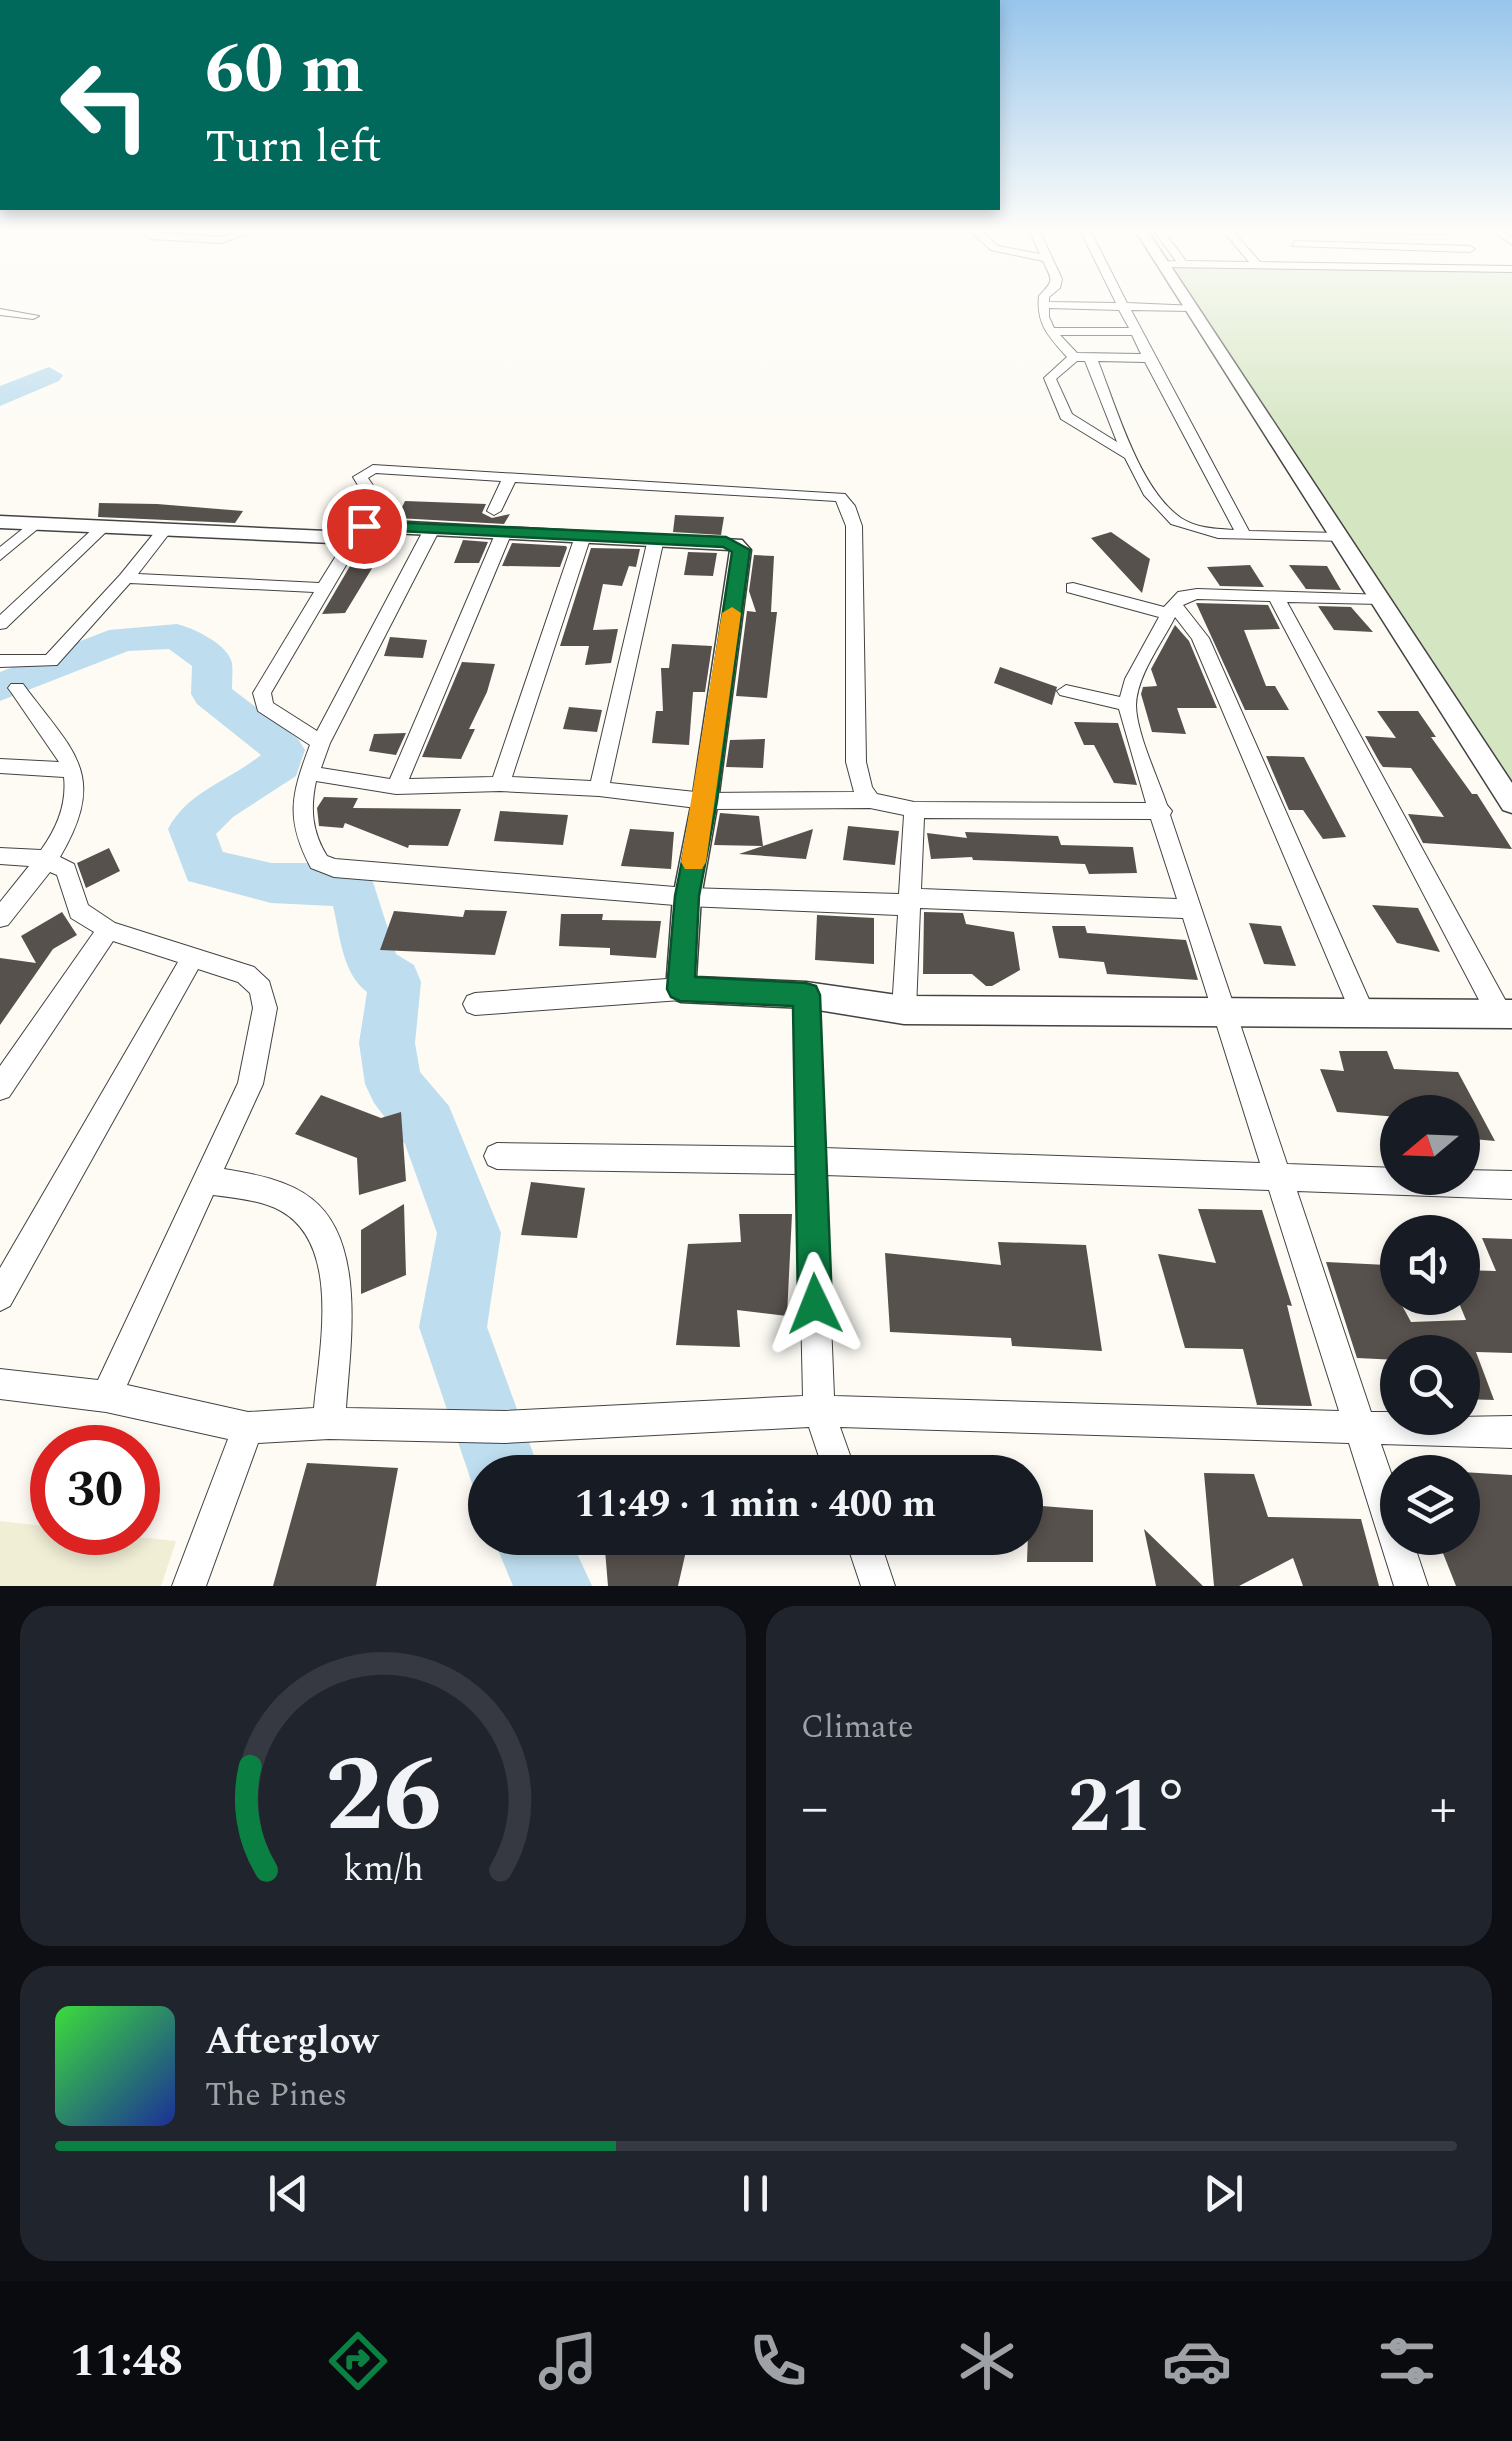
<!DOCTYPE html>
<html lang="en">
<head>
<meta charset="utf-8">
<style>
	body { margin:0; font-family:Spectral,serif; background:#20242c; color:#f1f3f6; height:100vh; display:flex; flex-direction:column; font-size:38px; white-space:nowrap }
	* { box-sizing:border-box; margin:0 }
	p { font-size:32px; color:#9ea1a6 }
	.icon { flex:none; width:55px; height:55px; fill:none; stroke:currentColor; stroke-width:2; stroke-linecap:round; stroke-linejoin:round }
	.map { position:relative; height:1586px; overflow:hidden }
	.drawer { display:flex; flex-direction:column; gap:20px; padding:20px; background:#0d0f14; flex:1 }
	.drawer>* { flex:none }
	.banner { position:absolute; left:0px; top:0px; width:1000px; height:210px; box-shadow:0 5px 15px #0003; background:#00695c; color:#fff; overflow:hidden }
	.needle { width:65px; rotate:251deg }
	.fabs { position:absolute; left:1380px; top:1095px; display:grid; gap:20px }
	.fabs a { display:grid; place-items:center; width:100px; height:100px; border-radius:50%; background:#171b24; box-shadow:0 5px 15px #0003; font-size:50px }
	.speed { position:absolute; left:30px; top:1425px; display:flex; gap:20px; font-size:50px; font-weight:700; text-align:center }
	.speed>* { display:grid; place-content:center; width:130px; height:130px; border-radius:50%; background:#171b24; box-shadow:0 5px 15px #0003; line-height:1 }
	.speed .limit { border:15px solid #d22; background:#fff; color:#111 }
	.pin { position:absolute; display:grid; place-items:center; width:85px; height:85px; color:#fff; margin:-42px; border:5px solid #fff; border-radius:50%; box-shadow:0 2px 10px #0007 }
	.me { position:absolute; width:110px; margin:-55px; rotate:358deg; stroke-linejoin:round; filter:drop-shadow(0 0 8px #0008) }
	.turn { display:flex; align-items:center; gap:35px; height:210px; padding:0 40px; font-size:45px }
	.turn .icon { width:130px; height:130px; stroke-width:2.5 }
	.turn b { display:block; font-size:70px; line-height:85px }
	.big { font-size:75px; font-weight:700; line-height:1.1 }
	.drawer .widget { flex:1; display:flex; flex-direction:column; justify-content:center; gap:15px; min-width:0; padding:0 35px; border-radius:30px; background:#20242c }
	.drawer .dial { align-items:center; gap:0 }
	.dial svg { height:260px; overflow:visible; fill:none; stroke:#363941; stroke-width:7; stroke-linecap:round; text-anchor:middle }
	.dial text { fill:#f1f3f6; stroke:none }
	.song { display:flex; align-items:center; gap:30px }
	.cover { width:120px; height:120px; border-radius:15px; background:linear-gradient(135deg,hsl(120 70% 55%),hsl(230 70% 35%)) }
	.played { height:10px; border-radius:5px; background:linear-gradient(90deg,#0b8043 40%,#363941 40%) }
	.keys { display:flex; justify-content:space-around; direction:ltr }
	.heat { display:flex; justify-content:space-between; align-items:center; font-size:55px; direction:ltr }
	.drawer .tiles { flex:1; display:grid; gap:20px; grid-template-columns:1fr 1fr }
	.widget:last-child { grid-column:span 2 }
	.trip { position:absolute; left:468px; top:1455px; width:575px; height:100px; border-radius:50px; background:#171b24; box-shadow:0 5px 15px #0003; font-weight:700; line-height:100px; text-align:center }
	.menu { display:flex; height:160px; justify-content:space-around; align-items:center; background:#090b0e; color:#9ea1a6 }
	.menu .icon { width:70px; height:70px }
	.menu .active { color:#0b8043 }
	.menu b { font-size:45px; color:#f1f3f6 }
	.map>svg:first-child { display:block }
	.farmland { fill:#f1eed6 }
	.green { fill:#d4e5c1 }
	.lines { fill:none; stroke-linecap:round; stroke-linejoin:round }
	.river { fill:#bedeef; fill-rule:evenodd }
	.building { fill:#57514d }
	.minor-casing { stroke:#434343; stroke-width:2 }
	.tertiary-casing { stroke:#434343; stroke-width:3 }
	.minor { fill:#fff; fill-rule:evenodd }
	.tertiary { fill:#fff; fill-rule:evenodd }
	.route { fill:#0b8043; stroke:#07532c; stroke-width:2.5 }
	.slow { fill:#f59e0b }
</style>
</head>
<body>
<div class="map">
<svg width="1512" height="1586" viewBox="0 0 1512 1586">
	<rect width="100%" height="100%" fill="#fdfbf4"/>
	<path class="farmland" d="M0,1521L52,1527V1532L102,1533L176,1541L161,1586H0Z"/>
	<path class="green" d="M1169,267L1512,271V791Z"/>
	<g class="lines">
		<path class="river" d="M49,367L63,375L59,381L0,406V386Z
			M177,624C193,628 228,644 232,663C233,670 232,681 232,689L298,739L305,750L296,776L233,817L216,834L223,852L271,863H327L372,879L396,954L414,965L421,982L415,1043L420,1072L449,1106L501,1233L487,1327L540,1472H485V1501L477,1498L419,1327L437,1233L405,1144L374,1103L365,1084L359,1043L367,992C342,973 340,935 333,906L271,903L188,881L168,829C187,792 230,780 261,755L197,704L191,694L192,666L169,649L128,651L0,701V672L109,630Z
			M493,1538H570L592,1586H513Z"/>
	</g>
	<path class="building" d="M336,497L361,498L362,499L349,517L326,515Z
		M405,501L486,504L482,513L492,518L510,514L504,524L397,518Z
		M99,503L157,504L243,511L235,523L98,517Z
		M675,515L724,517L721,535L673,532Z
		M1111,532L1150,559L1142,593L1091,538Z
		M373,536L391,537L345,613L322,614L364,542Z
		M463,540L488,542L479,563H454Z
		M512,543L566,546L567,548L560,567L502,566Z
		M591,548L640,549L636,567L629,566L622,586L603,584L593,630L618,629L611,663L585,665L589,646H560Z
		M688,552L717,553L713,576L684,575Z
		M754,555L774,556L771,612H777L767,698L736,696L747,611L756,612L749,591Z
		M1250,565L1264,587L1220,586L1207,567Z
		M1289,565L1327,566L1341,590L1306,589Z
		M1196,603L1268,605L1280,629L1244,630L1266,686H1275L1289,710H1245Z
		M1318,606L1351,607L1373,632L1334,630Z
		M1175,625L1189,641L1217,708H1177L1186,734L1152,732L1141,694L1143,687L1157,686L1151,669Z
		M390,637L427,640L423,658L384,656Z
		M672,644L712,646L705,692H693L689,745L652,743L656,711H663L661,668H669Z
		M462,662L495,664L487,692L469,729H475L461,759L422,757Z
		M1000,667L1057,687L1052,705L994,683Z
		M569,707L602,710L597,732L563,729Z
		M1377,711H1418L1436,737H1431L1472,794H1477L1512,849L1423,843L1408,814L1444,817L1411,768L1383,767L1380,763L1365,736L1396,738Z
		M1074,722L1118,723L1137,785L1114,783L1094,745H1084Z
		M406,733L396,755L369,751L374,734Z
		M765,739L763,768L726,767L730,740Z
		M1266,756L1304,757L1346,837L1323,839L1303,810H1289Z
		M324,797L358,798L353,808L461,809L448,846L409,845L408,848L345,823L343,828L319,826L317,808Z
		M500,811L568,815L563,845L494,841Z
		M720,813L759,816L763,846L714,845Z
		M848,826L899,831L895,865L843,860Z
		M630,829L674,832L671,869L621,866Z
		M813,829L806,859L739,854L763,846Z
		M965,832L1058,836L1061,845L1133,847L1137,873L1089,874L1085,864L973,860L972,857L931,859L927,833L967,838Z
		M109,848L120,871L86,888L77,863Z
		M1372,905L1418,908L1440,952L1397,943Z
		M465,910L507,911L495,955L380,950L394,911L463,917Z
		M62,912L77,935L53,949L0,1025V958L36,963L21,936Z
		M924,912L963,913L966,924L1014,932L1020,970L992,986H986L972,974H923Z
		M561,914H603L602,920L661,921L656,958L610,955V948L559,946Z
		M817,915L874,918V964L815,960Z
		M1249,923L1281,926L1296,966L1264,964Z
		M1052,926H1085L1087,933L1186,940L1198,980L1107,974L1104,962L1059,958Z
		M1339,1051H1387L1394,1069L1458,1072L1495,1141L1462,1138V1112H1398V1117L1337,1112L1320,1069L1344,1071Z
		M321,1095L381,1118L401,1112L406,1181L359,1195L357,1158L295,1134Z
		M531,1182L585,1188L577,1238L521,1235Z
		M404,1204L406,1275L361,1294V1230Z
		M1198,1209L1262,1210L1292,1306L1287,1305L1312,1406L1257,1405L1243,1349L1185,1348L1158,1254L1216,1263Z
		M739,1214H792L787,1316L737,1310L740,1347L676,1345L688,1244L741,1242Z
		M1482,1238L1512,1239V1353L1476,1352L1494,1400L1462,1399V1352H1398V1360L1357,1358L1326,1262L1387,1265L1398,1298L1411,1322L1466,1320L1457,1298H1462V1270L1496,1271Z
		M998,1242L1086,1245L1102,1351L1012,1346L1011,1338L890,1332L885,1253L1001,1265Z
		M307,1463L398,1468L376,1586H273Z
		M1462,1472L1512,1475V1586H1456L1437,1538H1462Z
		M1204,1473L1254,1474L1268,1517L1361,1519L1379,1586H1303L1293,1558L1239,1586H1214Z
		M1029,1505L1093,1510V1562H1027Z
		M1144,1529L1203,1586H1156Z
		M604,1538H689L678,1586H608Z"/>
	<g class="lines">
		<g class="minor-casing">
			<path id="minor" d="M148,230H158L157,233L221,237L242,230H256L222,243L151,239L146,236Z
				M969,230H980L998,246L1040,254L1029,230H1039L1062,279L1060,288L1049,297V302L1116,303L1080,230H1090L1127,303L1196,306L1198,308L1192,311L1131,310L1249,531L1341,533L1346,535V541L1218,538L1171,524L1144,495L1125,458L1061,419L1044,378L1067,357C1049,337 1036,324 1039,296C1054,280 1053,282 1043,261L991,250ZM1049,308L1119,310L1129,328H1054L1049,317ZM1060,335H1132L1141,354L1077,353ZM1077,361H1085L1117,442L1072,414L1056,379ZM1098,361L1145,362L1234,530C1216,529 1196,528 1181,518C1139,489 1116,406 1098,361Z
				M1153,230H1163L1186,261L1249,262L1222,230H1232L1260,262L1512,266V272L1164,267L1160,262L1176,261Z
				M1356,230H1452L1453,231L1448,234L1361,233Z
				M1492,230H1503L1512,237V245Z
				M1295,241L1470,246L1475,249L1470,252L1292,246Z
				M0,309L39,316L33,319L0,315Z
				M373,465L845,494L855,506L862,526L866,762L872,787L877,794L914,802L1146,803L1119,709L1060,695L1057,691L1066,685L1120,697L1125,679L1159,617L1067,592V584L1073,583L1164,607L1178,592L1197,589L1386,595V603L1380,604L1287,602L1508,1005L1511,1013L1508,1021L1499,1024L1490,1021L1270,601L1197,599L1183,605L1209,638L1375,1013L1372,1021L1363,1024L1354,1021L1192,639L1175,617C1162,643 1137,675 1136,705C1136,732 1158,778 1167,805L1172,811L1170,815L1287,1164L1398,1168V1178H1462V1170L1512,1171V1199L1297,1191L1371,1412H1398V1418L1512,1416V1448L1381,1444L1398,1493V1538H1412L1428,1586H1394L1349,1443L840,1427L856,1472H824L809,1427L505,1443L329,1439L258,1443L206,1586H172L228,1439L106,1412L0,1399V1369L98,1380L238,1083L253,1008L250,993L238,982L198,969L10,1306L0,1311V1268L178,962L113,941L9,1097L0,1100V1066L94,932L71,918L57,875L50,872L8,925L0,927V902L29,866L0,864V848L41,850C57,828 67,804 64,777L0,773V759L59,762L11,692L8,688L11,684H23C73,752 109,773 60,857L74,864L88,905L115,923L254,967L269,981L277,1008L263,1084L224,1169C254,1174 288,1180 312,1199C367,1242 350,1347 346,1408L505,1411L803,1396L798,1174L497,1169L488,1165L484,1156L488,1147L497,1143L798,1147L794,995L798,987L806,984L814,987L818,995L824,1148L1260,1163L1183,918L920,908L916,1010L912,1018L904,1021L896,1018L892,1010L898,915L687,906L334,877L311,868C285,819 291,795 310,745L258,711L253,693L314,592L130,583L57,665L0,667V655H46L120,575L159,527H169L172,530L138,574L319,583L349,535L354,533L362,538L271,693L273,703L317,731L424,529L427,526H437L440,529L330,743L321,768L390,779L496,532L504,527L512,532L409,779L493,777L575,536L583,531L591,536L512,777L591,781L648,539L656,534L664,539L610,783L705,793L854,792L846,762V526L836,501L515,482L501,511L494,515L487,511L501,481L376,473L368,478C382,497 388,516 364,531L356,526L367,500L353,477ZM316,781L396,794L500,791L599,796L705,809L870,808L904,815L899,894L687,888L335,859L327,856C312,832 310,809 316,781ZM924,818L1151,819L1177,899L921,889ZM825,1175L1269,1190L1339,1411L834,1396ZM213,1195C235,1198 261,1200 281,1211C342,1245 319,1351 314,1408L248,1412L127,1385Z
				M35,519L40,521V527L0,560V547Z
				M103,522L108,524V530L6,628L0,629V615L98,524Z
				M681,978L689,982L693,989L689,996L681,1000L475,1015L467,1012L463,1004L467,996L475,993Z
				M845,1538H879L895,1586H861Z"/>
		</g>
		<g class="tertiary-casing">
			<path id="tertiary" d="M1135,230H1147L1512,783V813L1503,810Z
				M0,516L349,532L357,522L372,520L742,540L751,550L718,801L701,897L696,977L806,982L904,996L1512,1000V1028L904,1024L806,1008L681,1002L671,998L666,989L673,897L692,801L730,550L372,532L354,544L0,528Z"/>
		</g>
		<use href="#minor" class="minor"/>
		<use href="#tertiary" class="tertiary"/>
	</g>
	<linearGradient id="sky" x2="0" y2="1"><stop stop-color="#97c5eb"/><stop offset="0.51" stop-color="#fefdfa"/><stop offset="1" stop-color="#fefdfa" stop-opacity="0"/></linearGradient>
	<rect width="1512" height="452" fill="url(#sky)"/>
	<path class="route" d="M364,521L726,537L750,550L717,801L699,896L695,977L806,983L816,986L820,995L832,1304L827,1316L815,1320L803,1316L798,1304L793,1006L680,1001L671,997L667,989L675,896L694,801L732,552L723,547L358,529L355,526Z"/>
	<path class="slow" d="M732,607L741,613L706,862L702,869H685L681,862L722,613Z"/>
</svg>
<div class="fabs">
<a><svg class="needle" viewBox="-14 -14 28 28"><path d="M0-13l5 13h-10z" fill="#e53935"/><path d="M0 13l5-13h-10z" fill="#9ea1a6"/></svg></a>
<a><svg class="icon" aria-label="sound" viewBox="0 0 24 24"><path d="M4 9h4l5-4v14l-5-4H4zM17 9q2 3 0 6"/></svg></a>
<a><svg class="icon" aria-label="search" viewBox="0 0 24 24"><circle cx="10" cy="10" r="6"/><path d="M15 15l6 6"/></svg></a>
<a><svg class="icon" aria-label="layers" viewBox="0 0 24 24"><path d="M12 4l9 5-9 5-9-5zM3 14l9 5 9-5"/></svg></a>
</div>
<div class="speed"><div class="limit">30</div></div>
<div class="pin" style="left:364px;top:526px;background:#d93025"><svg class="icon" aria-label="arrive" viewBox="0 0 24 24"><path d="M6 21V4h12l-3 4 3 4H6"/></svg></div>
<svg class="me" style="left:815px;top:1304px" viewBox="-20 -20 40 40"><path d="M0-17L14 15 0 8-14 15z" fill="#0b8043" stroke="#fff" stroke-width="4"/></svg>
<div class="trip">11:49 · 1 min · 400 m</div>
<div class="banner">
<div class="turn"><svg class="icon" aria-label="left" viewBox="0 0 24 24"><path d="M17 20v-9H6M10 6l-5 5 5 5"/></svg><div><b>60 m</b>Turn left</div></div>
</div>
</div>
<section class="drawer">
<div class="tiles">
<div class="widget dial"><svg viewBox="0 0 100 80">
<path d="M14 69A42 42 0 1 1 86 69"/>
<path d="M14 69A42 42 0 0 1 9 37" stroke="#0b8043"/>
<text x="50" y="56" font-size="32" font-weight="700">26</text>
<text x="50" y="72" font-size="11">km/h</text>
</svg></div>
<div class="widget"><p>Climate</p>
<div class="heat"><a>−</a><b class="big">21°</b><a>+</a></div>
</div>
<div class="widget">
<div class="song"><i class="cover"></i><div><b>Afterglow</b><p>The Pines</p></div></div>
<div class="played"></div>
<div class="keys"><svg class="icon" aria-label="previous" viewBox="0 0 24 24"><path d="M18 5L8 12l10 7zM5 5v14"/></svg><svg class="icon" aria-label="pause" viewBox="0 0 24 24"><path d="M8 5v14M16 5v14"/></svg><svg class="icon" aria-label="next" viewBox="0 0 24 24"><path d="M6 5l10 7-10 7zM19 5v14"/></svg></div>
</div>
</div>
</section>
<nav class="menu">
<b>11:48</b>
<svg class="icon active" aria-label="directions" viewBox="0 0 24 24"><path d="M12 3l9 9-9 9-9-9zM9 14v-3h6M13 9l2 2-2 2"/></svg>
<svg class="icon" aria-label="music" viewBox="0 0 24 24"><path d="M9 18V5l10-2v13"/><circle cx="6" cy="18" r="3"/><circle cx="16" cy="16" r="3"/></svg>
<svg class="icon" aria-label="phone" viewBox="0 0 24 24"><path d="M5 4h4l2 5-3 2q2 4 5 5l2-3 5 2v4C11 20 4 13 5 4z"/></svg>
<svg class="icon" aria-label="climate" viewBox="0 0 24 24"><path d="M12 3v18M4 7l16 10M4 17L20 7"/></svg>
<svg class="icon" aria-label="car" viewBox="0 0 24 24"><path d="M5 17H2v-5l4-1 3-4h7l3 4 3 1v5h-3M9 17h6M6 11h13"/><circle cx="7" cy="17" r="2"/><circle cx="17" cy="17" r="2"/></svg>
<svg class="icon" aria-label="filters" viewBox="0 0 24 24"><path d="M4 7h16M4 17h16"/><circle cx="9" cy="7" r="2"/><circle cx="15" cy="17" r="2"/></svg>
</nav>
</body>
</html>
